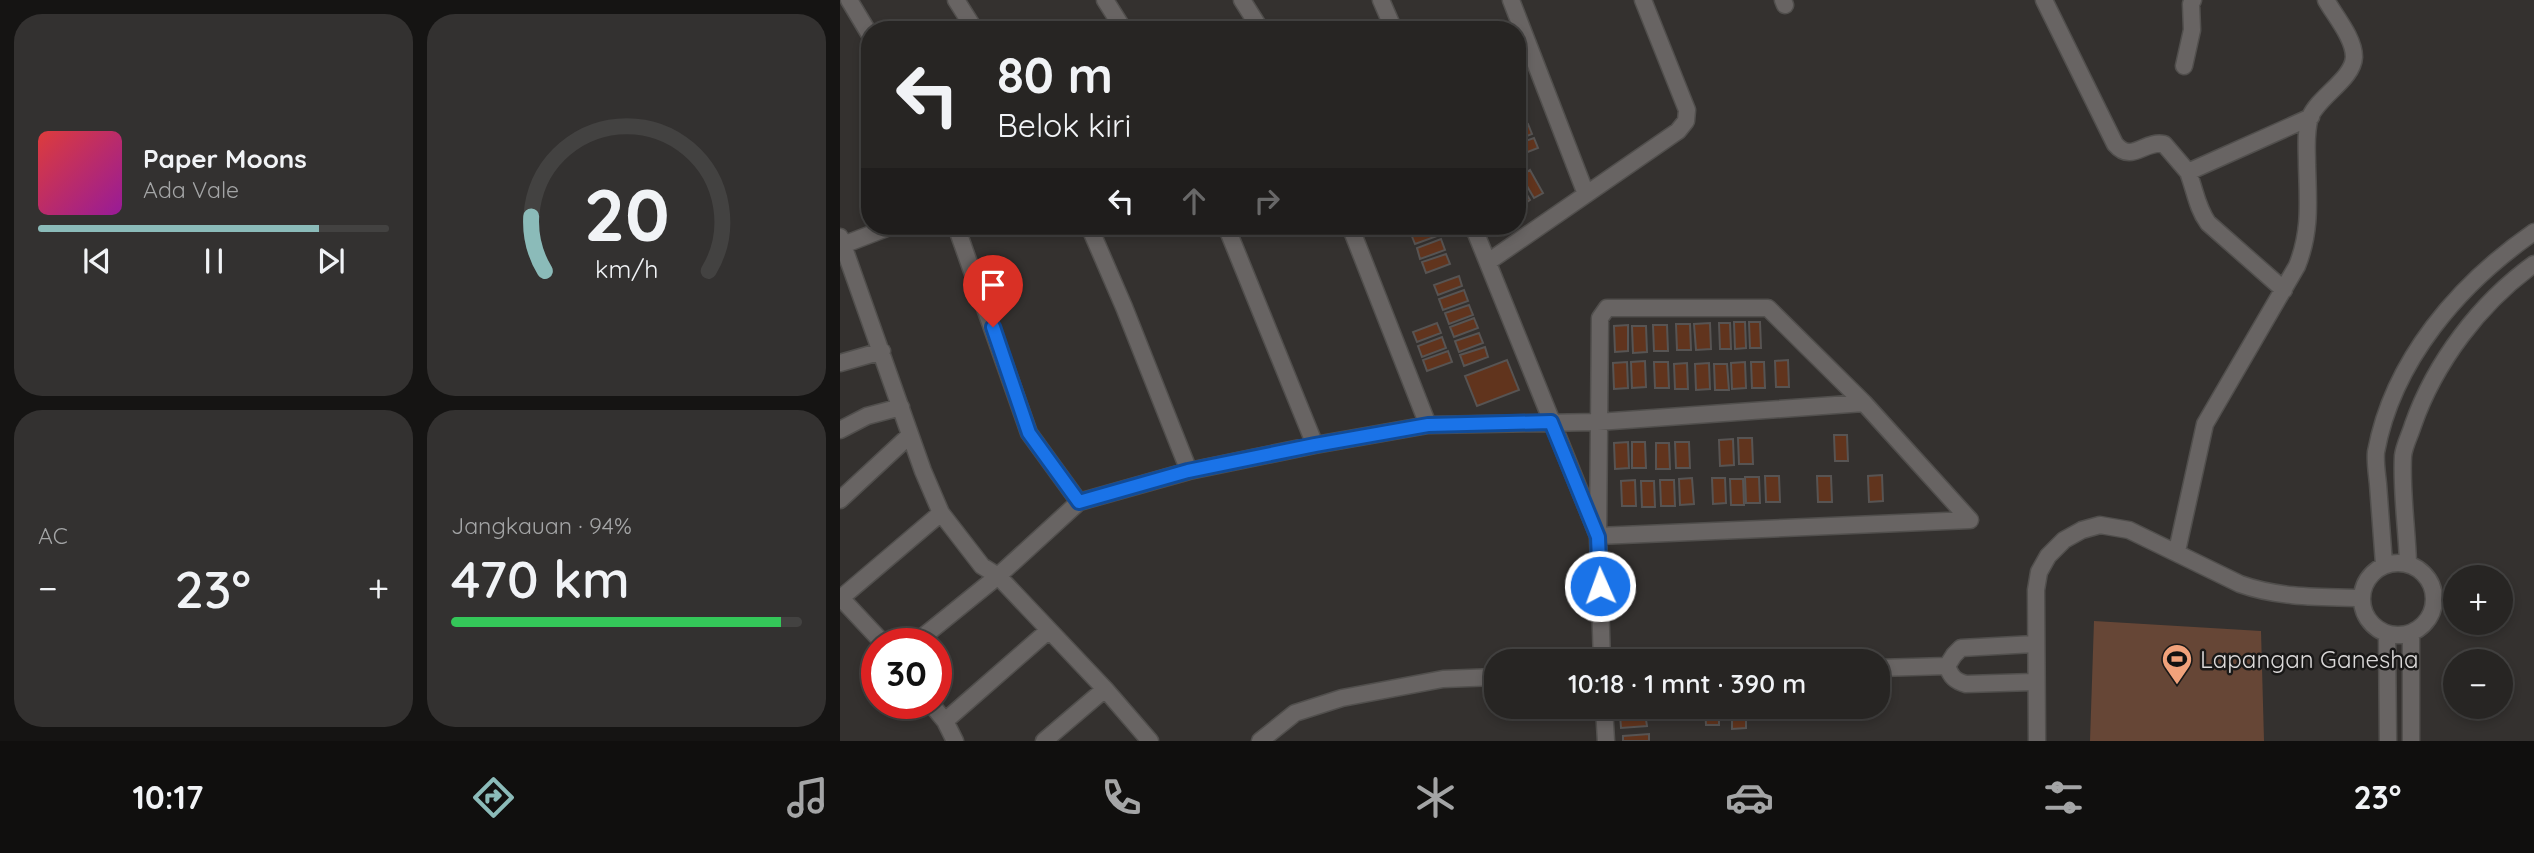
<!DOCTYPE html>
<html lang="id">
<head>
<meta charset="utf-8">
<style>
	body { margin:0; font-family:Quicksand,sans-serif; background:#333130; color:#f1f3f6; height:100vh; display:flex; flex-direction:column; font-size:26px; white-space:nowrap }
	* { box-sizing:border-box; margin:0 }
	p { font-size:23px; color:#a4a5a6 }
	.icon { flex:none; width:38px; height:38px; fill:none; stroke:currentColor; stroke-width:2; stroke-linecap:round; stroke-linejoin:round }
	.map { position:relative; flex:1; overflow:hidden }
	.sheet { display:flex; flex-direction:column; gap:14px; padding:14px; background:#151413; width:840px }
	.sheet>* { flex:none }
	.guide { position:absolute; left:21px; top:21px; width:665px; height:214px; border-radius:28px; box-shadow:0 4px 10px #0003,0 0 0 2px #434241; background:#272523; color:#f1f3f6; overflow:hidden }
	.tools { position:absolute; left:1603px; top:565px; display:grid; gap:14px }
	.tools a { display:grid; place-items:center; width:70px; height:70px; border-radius:50%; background:#272523; box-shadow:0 4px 10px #0003,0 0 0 2px #434241; font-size:35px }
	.speed { position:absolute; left:21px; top:628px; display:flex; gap:14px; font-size:35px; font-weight:700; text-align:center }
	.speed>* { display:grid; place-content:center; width:91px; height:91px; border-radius:50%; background:#272523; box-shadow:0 4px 10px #0003,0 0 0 2px #434241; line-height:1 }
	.speed .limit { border:10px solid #d22; background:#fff; color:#111 }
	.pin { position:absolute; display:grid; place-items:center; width:60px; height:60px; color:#fff; margin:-72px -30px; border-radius:50% 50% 50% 0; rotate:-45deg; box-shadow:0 0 7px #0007 }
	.pin .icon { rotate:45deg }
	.me { position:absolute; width:77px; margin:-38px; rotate:358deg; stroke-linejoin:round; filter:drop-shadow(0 0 5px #0008) }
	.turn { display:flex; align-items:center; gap:24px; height:147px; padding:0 21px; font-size:32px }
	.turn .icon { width:91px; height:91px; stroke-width:2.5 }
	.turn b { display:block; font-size:49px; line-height:60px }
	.lanes { display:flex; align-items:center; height:66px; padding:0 21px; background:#0003; justify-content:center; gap:35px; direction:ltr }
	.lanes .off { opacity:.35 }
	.big { font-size:52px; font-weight:600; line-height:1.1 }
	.sheet .widget { flex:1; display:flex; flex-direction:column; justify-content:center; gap:10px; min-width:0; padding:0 24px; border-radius:28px; background:#333130 }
	.sheet .dial { align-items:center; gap:0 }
	.dial svg { height:182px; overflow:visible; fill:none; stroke:#434241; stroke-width:7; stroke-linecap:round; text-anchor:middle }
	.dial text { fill:#f1f3f6; stroke:none }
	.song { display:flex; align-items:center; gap:21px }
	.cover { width:84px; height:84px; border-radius:10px; background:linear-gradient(135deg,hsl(0 70% 55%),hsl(300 70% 35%)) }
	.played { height:7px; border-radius:4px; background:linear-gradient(90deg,#8bbbb9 80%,#434241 80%) }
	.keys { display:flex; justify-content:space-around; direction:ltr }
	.heat { display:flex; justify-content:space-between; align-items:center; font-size:38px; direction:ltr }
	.charge { height:10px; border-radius:5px; background:linear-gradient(90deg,#34c759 94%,#434241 0) }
	.sheet .tiles { flex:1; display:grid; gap:14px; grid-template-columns:repeat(2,1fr) }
	.trip { position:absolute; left:644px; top:649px; width:406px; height:70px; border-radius:28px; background:#272523; box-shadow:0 4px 10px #0003,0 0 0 2px #434241; font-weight:600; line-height:70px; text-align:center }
	.dock { display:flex; height:112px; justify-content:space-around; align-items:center; background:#100f0e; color:#a4a5a6 }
	.dock .icon { width:49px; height:49px }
	.dock .active { color:#8bbbb9 }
	.dock b { font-size:32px; color:#f1f3f6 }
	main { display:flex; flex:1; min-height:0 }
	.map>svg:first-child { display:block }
	.green { fill:#664636 }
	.building { fill:#61341d; stroke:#575453; stroke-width:2 }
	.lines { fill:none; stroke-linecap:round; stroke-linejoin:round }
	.street-casing { stroke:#514f4d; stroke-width:19 }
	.street { stroke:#686463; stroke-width:16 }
	.route-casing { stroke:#114b97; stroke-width:18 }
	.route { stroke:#1a73e8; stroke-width:12 }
	.labels { text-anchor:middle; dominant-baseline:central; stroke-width:5; stroke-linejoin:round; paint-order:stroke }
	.poi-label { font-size:24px; fill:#dbd9d9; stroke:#1a1918; text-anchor:start }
</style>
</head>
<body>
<main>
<section class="sheet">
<div class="tiles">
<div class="widget">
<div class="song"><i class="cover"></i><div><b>Paper Moons</b><p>Ada Vale</p></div></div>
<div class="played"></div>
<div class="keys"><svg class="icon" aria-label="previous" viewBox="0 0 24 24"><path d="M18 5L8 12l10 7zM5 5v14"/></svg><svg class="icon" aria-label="pause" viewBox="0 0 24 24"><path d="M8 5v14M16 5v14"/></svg><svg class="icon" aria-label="next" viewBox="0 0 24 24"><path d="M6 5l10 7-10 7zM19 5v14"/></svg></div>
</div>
<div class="widget dial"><svg viewBox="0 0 100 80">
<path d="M14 69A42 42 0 1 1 86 69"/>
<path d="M14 69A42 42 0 0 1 8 45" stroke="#8bbbb9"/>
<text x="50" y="56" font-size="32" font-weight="700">20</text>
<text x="50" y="72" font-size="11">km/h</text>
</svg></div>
<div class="widget"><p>AC</p>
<div class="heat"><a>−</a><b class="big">23°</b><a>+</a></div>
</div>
<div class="widget"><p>Jangkauan · 94%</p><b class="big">470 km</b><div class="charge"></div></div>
</div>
</section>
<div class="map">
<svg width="1694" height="741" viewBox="0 0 1694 741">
	<rect width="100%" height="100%" fill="#34312f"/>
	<path class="green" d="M1254,621L1421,631L1424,741H1250Z"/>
	<path class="building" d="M688,124L692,134L677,140V128Z
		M694,138L698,148L677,156V144Z
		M690,170L703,193L694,198L681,176Z
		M677,178L690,200L681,206L677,200Z
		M596,226L600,235L575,244L571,234Z
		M601,239L605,250L580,259L577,248Z
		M606,254L610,264L586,273L582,262Z
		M619,276L622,286L598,295L594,285Z
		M624,290L628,301L603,310L599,299Z
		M629,305L633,315L609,324L605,313Z
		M634,318L638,328L614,337L610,327Z
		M894,322H905L906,348L895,349Z
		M909,322H920L921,348H910Z
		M597,323L601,333L577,342L573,332Z
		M870,323L871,349L856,350L854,324Z
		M879,323H890L891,349H880Z
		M836,324H850L851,350H837Z
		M788,325V351L775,352L774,326Z
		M813,325H827L828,351H814Z
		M792,326H806L807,352L793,353Z
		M639,333L643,343L619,352L615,341Z
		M602,337L606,348L582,357L578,346Z
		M645,347L648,357L624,366L620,355Z
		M608,351L612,362L587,371L583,360Z
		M667,360L679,390L637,406L625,376Z
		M948,360L949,387H936L935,361Z
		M805,361L806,387L792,388L791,362Z
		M787,362L788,388L774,389L773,363Z
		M814,362H828L829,388H815Z
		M905,362L906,388L892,389L891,363Z
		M911,362H924L925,388H912Z
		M847,363L848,389H835L834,364Z
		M869,363L870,389L856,390L855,364Z
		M874,364H887L889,390H875Z
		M994,435H1007L1008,461H995Z
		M898,438H912L913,464H899Z
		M893,439L894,465L880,466L879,440Z
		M788,442L789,468L775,469L774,443Z
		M792,442H805L806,468H792Z
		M835,442H849L850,468H836Z
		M816,443H829L830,469H816Z
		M1042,475L1043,501L1029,502L1028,476Z
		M925,476H939L940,502H926Z
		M977,476H991L992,502H978Z
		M905,477H919L920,503H906Z
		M852,478L854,504L840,505L839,479Z
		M872,478H885L886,503L873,504Z
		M890,479H903L904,505H891Z
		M795,480L796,506H782L781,481Z
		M820,480H834L835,506H821Z
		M801,481H814L815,507H802Z
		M865,707H879V725H866Z
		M892,707H906V728L892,729Z
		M805,713L807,726L781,728L780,715Z
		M809,734V741H783V736Z"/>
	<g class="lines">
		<g class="street-casing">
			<path id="street" d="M9,0L30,35
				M116,0L135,30
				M265,0L284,30
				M402,0L421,30
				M541,0L554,30
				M671,0L746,194
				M943,0L945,5
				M1204,0L1275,144C1292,164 1304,140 1324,144L1348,172
				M1344,66L1352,30L1351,4L1353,0
				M116,226L189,433L239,502
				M249,226L284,307L349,471
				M386,226L475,445
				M510,226L588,425
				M633,226L758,536L1130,520
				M0,237L3,245L52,226
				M3,245L83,471L101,513L142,566L158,576L265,689L310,741
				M648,262L838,131L846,121L847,110L803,0
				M1444,290L1368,223C1357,208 1355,190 1348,172L1471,117
				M0,363L42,351
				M0,430L27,416L61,407
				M0,500L70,435
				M1337,551L1365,424L1457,266C1471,231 1468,202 1467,165C1467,150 1465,133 1470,117C1479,96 1513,79 1514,57C1514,38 1495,16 1486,0
				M1522 599a36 36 0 1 1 72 0a36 36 0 1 1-72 0Z
				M1568,563C1567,529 1561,490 1563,456C1564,446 1570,435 1573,425C1595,362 1640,303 1694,264
				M1544,564C1542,538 1540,511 1538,484C1537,474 1535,462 1536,452C1553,360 1619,284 1694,232
				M0,597L44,644
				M1,598L101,513
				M1547,634L1548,741
				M74,644L158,576L239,502L349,471L475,445L588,425L758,422L1024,403
				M762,662L758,536L760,318L767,308H928L1024,403L1130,520
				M1107,666L1114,655L1121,648L1196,644
				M1107,666C1111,677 1115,681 1126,684L1196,682
				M1038,668L1107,666
				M91,704L105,721L115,741
				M764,707L766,741
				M105,721L209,630
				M204,741L265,689
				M420,741L455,713L502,698L603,679L656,677
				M1197,741L1196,590L1199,572L1208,556L1224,540L1242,530L1260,525L1289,530L1400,584C1439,598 1480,597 1521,598
				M1571,741V634"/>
		</g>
		<use href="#street" class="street"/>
	</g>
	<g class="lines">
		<g class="route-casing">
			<path id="route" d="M153,327L189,433L239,502L348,471L475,445L588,425L711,422L758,537L760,586"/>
		</g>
		<use href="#route" class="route"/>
	</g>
	<defs>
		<g id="stadium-pin" transform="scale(1.575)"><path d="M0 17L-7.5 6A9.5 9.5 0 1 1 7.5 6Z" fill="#f1a27b" stroke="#1a1918"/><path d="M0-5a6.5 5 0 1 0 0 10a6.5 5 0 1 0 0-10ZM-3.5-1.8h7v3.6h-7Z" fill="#111"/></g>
	</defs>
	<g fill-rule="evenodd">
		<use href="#stadium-pin" x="1337" y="659"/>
	</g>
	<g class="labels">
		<g class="poi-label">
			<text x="1360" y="659">Lapangan Ganesha</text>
		</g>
	</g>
</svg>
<div class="tools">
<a>+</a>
<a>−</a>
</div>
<div class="speed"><div class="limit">30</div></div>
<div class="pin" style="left:153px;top:327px;background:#d93025"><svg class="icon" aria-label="arrive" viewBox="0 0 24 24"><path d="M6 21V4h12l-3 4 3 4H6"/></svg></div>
<svg class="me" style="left:760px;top:586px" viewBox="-20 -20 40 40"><circle r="17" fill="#1a73e8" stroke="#fff" stroke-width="3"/><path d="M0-11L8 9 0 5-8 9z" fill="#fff"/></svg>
<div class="trip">10:18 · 1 mnt · 390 m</div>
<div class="guide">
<div class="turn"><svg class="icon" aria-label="left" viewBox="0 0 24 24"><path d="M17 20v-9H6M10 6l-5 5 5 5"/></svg><div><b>80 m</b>Belok kiri</div></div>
<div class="lanes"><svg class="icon" aria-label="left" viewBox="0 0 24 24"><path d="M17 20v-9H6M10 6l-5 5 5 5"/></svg><svg class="icon off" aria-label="ahead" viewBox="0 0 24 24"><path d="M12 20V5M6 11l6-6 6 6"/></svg><svg class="icon off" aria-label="right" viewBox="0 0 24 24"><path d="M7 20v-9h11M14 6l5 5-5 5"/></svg></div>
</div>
</div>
</main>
<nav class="dock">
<b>10:17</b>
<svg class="icon active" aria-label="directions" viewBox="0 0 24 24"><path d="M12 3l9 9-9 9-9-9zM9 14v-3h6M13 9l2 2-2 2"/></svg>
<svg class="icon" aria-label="music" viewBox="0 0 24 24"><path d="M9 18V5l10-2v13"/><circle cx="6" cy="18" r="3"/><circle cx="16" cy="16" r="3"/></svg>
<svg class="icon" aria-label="phone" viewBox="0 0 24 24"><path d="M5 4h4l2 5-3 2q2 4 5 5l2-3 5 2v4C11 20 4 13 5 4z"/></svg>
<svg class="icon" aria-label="climate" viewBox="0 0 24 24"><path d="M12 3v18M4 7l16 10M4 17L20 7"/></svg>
<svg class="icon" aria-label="car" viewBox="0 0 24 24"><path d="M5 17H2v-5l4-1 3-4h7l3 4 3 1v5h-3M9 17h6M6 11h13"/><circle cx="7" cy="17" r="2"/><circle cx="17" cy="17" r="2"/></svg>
<svg class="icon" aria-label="filters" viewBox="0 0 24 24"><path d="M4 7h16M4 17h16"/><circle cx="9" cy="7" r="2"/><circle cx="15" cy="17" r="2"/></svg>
<b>23°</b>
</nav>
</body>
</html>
